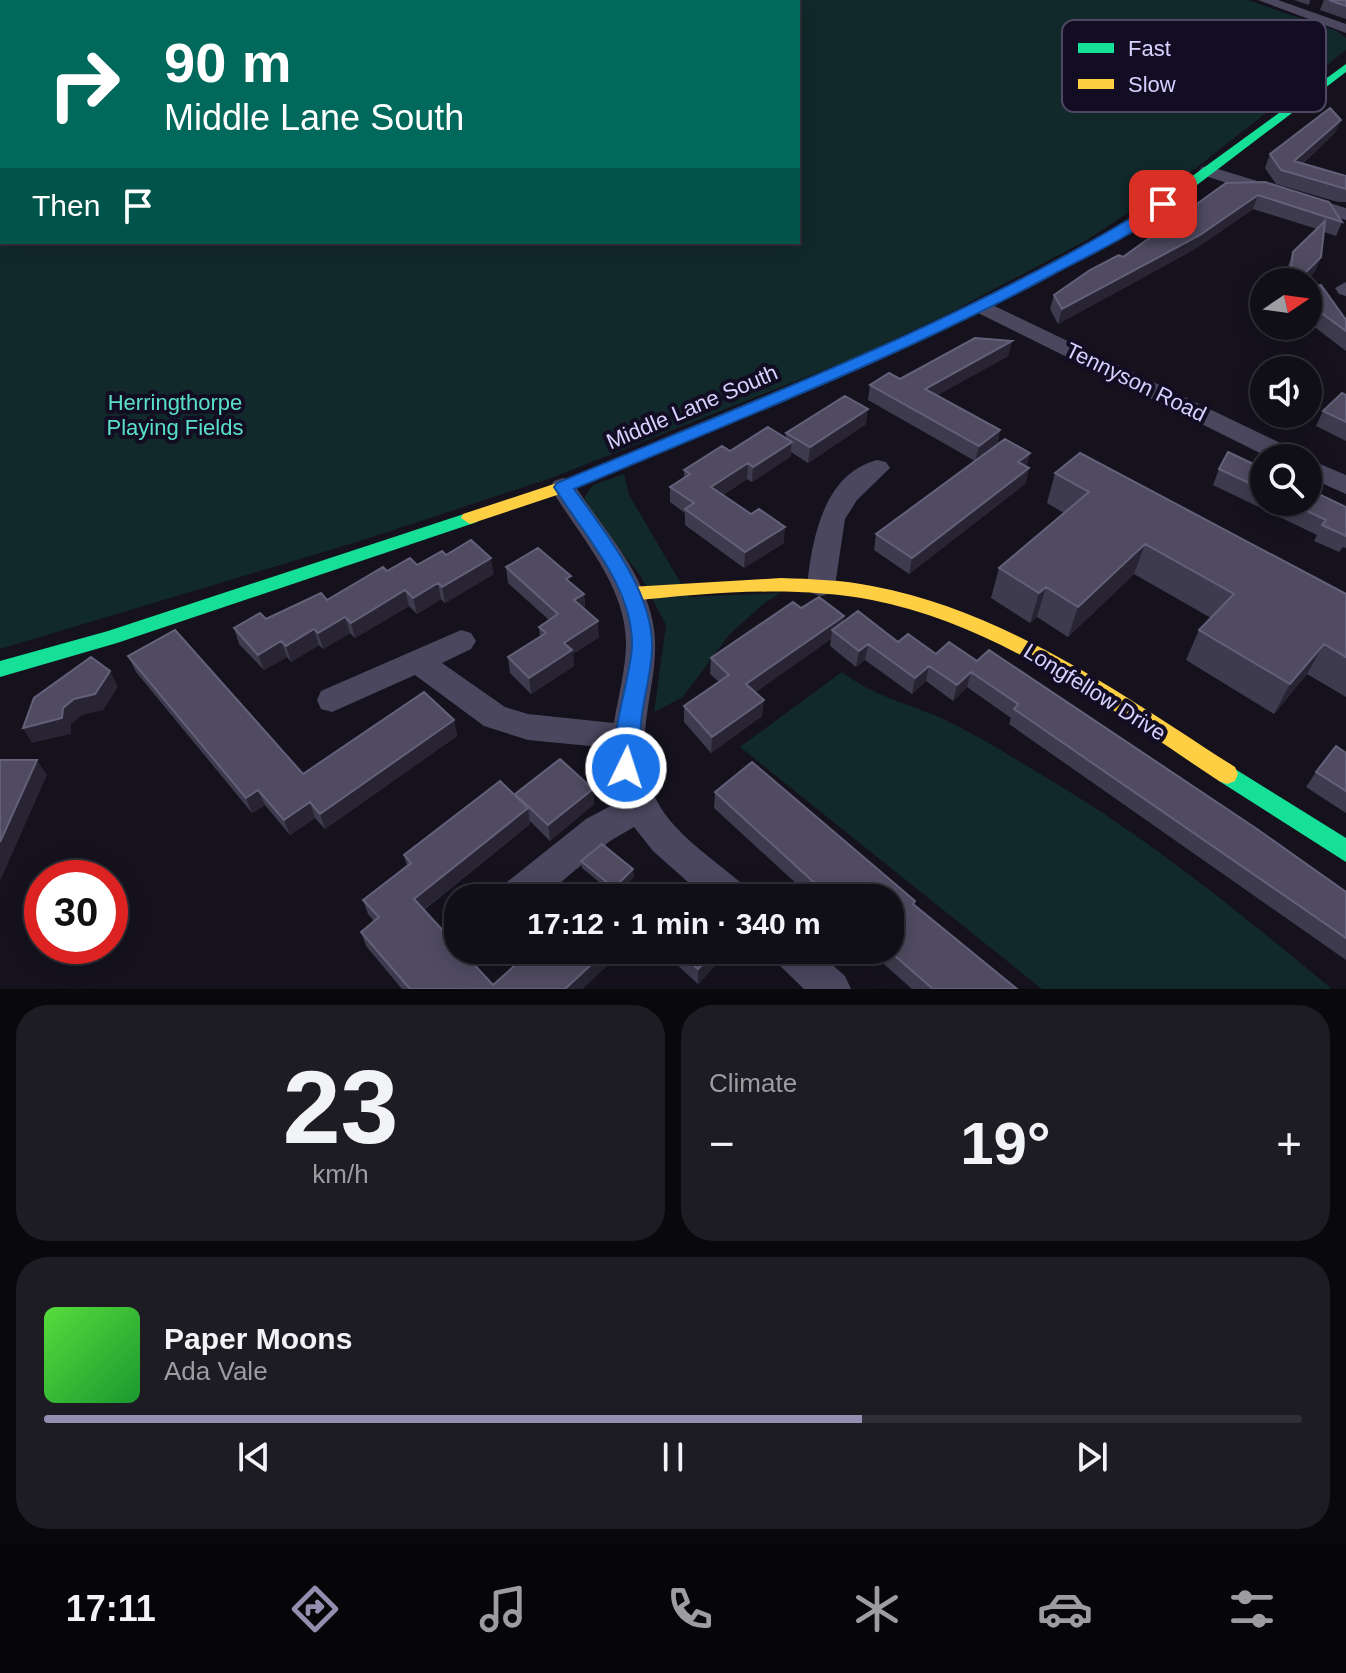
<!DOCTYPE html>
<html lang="en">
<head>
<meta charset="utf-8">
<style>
	body { margin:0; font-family:Helvetica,sans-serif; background:#1e1c23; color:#f1f3f6; height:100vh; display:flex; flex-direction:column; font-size:30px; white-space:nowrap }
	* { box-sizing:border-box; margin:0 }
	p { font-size:26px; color:#9c9ca1 }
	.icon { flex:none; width:44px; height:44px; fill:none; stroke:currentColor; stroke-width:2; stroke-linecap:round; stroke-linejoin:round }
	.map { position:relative; height:989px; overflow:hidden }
	.details { display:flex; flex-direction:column; gap:16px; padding:16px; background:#09080c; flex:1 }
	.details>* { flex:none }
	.hud { position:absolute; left:0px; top:0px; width:800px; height:244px; box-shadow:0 4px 20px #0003,0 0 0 2px #302e35; background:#00695c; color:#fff; overflow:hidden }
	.needle { width:52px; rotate:77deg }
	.tools { position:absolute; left:1250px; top:268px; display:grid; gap:16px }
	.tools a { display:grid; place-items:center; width:72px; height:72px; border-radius:50%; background:#100e16; box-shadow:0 4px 20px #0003,0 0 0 2px #302e35; font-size:40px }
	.speed { position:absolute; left:24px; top:860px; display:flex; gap:16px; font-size:40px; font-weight:700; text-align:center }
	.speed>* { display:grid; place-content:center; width:104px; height:104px; border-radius:50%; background:#100e16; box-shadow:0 4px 20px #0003,0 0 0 2px #302e35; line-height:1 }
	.speed .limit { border:12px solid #d22; background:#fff; color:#111 }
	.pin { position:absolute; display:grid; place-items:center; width:68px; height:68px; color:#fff; margin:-34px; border-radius:16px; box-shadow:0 4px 12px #0006 }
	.me { position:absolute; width:88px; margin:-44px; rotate:4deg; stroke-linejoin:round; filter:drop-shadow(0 0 6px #0008) }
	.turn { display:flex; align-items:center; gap:28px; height:168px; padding:0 32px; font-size:36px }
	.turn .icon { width:104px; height:104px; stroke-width:2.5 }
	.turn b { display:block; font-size:56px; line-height:68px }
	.then { display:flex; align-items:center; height:76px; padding:0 32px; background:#0003; gap:16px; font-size:30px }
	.big { font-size:60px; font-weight:700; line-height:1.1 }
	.details .card { flex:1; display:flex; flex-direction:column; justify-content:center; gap:12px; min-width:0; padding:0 28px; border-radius:32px; background:#1e1c23 }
	.details .dial { align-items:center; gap:0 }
	.dial b { font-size:104px; line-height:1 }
	.song { display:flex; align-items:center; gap:24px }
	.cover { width:96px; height:96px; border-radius:12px; background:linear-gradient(135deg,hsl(110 70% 55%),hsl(130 70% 35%)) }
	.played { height:8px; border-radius:4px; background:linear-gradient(90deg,#948eb0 65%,#302e35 65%) }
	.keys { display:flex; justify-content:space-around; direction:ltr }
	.heat { display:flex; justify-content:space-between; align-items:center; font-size:44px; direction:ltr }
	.details .tiles { flex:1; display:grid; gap:16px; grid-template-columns:1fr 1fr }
	.card:last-child { grid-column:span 2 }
	.trip { position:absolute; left:444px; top:884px; width:460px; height:80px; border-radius:32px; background:#100e16; box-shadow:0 4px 20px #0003,0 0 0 2px #302e35; font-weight:700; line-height:80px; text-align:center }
	.tabs { display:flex; height:128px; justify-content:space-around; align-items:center; background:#060609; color:#9c9ca1 }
	.tabs .icon { width:56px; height:56px }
	.tabs .on { color:#948eb0 }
	.tabs b { font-size:36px; color:#f1f3f6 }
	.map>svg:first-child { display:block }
	.green { fill:#11292b }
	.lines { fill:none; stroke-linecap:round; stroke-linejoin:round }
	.street { fill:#4a475f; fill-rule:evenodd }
	.fast { fill:#16e098; fill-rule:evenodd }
	.slow { fill:#ffcf43; fill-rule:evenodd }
	.wall { fill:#3f3b4e }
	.shaded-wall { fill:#282433 }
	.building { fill:#504b61; stroke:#65607a; stroke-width:2 }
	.route { fill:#1a73e8; stroke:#114b97; stroke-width:2 }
	.labels { text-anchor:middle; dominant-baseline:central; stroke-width:8; stroke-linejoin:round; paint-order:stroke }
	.street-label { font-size:22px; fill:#d8d0ff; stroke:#130d23 }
	.park-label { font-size:22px; fill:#59e1c8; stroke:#130d23 }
	.key { fill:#130d23; stroke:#4e4865; stroke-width:2 }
	.key-label { font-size:22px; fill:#d8d0ff }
</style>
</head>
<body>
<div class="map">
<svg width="1346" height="989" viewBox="0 0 1346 989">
	<rect width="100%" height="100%" fill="#15121e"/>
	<path class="green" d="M48,0H1248L1337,31L1346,38V50L1196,168L1087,240L955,310L857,357L554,477L357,542L0,649V18L2,242H798V2H43Z
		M624,474L629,495L689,597L780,593L763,604L729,635L683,697L654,712L666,625L640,575L598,523L584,498L593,485Z
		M842,672C873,696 906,703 941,718C975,734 1009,755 1042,775C1146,836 1239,912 1332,989H1042L740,747Z"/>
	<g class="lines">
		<path class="street" d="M1258,0H1278L1346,24V33Z
			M1208,166L1346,208V220L1202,175L1199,171L1202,167Z
			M1346,282V296L1339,294L1335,288Z
			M982,300L1299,452L1303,458H1270L974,311L971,306Z
			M1308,459L1346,475V494L1308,477Z
			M877,460L886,462L890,468L857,500L845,519L835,586L831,593L821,596L811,593L807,586C812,540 823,474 877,460Z
			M563,478L572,481C600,526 643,569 653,623C659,654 651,684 647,714C633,810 679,831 745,886L750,898H706L653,851L634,827L610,841L542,898H497L502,886L586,819L620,801L613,778L611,748L528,740L484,726L415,675L332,712L321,709L317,700L321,691L461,630L471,633L476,641L471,649L442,663L505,707L528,714L614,723C618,696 626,670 626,642C625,583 579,536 550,487L554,481Z
			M770,950H816L845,976L851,989H804L776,962Z"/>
		<path class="fast" d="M1346,64V72L1168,207L1109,245L1014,295L1009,296L1002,292L1099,239L1158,201Z
			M470,512L479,518L477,522L117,643L0,677V661L108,631Z
			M1227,764L1346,838V862L1219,781L1216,774L1219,767Z"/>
		<path class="slow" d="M1009,288L1016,292L1014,295L869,364L569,491L470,524L461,518L463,514L557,483L857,358Z
			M781,578C812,579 842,580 872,586C1008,612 1121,694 1235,767L1238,774L1235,781L1227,784L1219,781C1111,710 1001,625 872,600C792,585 710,593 630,601L623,599L620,594L623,589L630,587Z"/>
	</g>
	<path class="wall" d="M1294,0H1310L1309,5Z
		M1324,0H1346V19L1320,10Z
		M1335,133L1302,164L1346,176V202H1338L1276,184L1265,168L1270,154Z
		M1226,183L1342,222L1336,236L1324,232L1321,257L1315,271L1305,282H1286L1288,266L1293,252L1317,229L1253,209L1195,249L1058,324L1050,309L1054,295L1123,257Z
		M1308,287L1346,320V351L1308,322Z
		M1012,341L1008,356L937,395L1000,430L997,446L975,461L868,400L870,385L900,379Z
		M1346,395V441L1316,426L1323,411Z
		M866,424L808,463L791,452L790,457L752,482L747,479L723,495L784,543L744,568L685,525V513L670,502V487L684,478V470L730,451L786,438V433Z
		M1030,453L1026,467L1029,468L1025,484L909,574L874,550L876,534Z
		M1219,469H1264V502H1308L1346,507V548L1343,547L1339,552L1314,541L1317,535L1213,485Z
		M1055,473L1346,594V697L1307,674L1274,714L1186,660L1199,630L1211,618L1134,574L1068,637L1037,617L1030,623L991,598L999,568L1064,513L1047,503Z
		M446,555L494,574L445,603L441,599L417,614L409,606L355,638L350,633L323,649L319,645L291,662L287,657L264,670L239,644L234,628L266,619L327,600Z
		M506,567L571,583L584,594L585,610L599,637L573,654L574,666L531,694L510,673L508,657L540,637L539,627L549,620L508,583Z
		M801,608L936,654L977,661L1346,892V960L1009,724L1011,718L967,687L953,701L926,681L912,694L865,660L856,667L830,646L831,639L755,692L762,716L711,753L684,722V706L719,682L710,674L711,658Z
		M128,656L303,774L454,720L457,736L325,829L315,818L290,835L265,805L252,813L136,672Z
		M1346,753V813L1306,787L1316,772Z
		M752,762L915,901L914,905L1017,989H912L868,950H890V898H812L714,808L715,792Z
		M593,789L594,804L550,841L530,821V824L424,910L493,985L624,950L582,989H402L366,946L361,932L374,921L368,914L363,900L407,866L404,855L515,796V794Z
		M581,861L634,877L615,895L582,868Z
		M664,950H730L698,984L664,953Z"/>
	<path class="shaded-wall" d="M1341,120L1335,133L1291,173L1294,161Z
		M1258,195L1253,209L1195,249L1058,324L1062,309Z
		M1321,257L1315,271L1305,282H1296Z
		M1012,341L1008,356L922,404L925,389Z
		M868,409L866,424L808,463L810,447Z
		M1000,430L997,446L975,461L979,446Z
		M792,442L790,457L752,482L753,467Z
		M1030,453L1026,468L1018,462Z
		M748,463L747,479L711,502V487Z
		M1029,468L1025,484L909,574L912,558Z
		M785,527L784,543L744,568L745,552Z
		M1145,544L1134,574L1068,637L1078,607Z
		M491,558L494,574L445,603L442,587Z
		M438,583L441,599L417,614L413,598Z
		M1046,587L1037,617L1030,623L1039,593Z
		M405,590L409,606L355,638L351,623Z
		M584,594L585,610L574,600Z
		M844,616L841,631L832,630L831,639L745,700L746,684Z
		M345,617L350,633L323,649L318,633Z
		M598,621L599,637L573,654L574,666L531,694L529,678L564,643Z
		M314,629L319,645L291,662L286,646Z
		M281,641L287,657L264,670L258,655Z
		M868,644L865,660L856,667L859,651Z
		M1324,644L1307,674L1274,714L1290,684Z
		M929,666L926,681L912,694L915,678Z
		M110,671L118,687L103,710L82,715L71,724V734L32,743L23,728L63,708Z
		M971,672L967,687L953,701L957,685Z
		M764,700L762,716L711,753L712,737Z
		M454,720L457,736L325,829L320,814Z
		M37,760L47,775L0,881V842Z
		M593,789L594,804L550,841L548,825Z
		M258,790L265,805L252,813L246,798Z
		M310,802L315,818L290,835L284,820Z
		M528,808L530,824L418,914L414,899Z
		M633,869L634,877L615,896L614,888Z
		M607,950H624L582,989H565Z
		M717,950H730L698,984V969Z"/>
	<path class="building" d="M1329,0H1346V6Z
		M1330,108L1341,120L1294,161L1346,176V189L1281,170L1270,154Z
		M1265,182L1329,202L1342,222L1258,195L1200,235L1062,309L1054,295L1090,270L1119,255L1123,257L1226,183Z
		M1325,221L1321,257L1296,282H1289L1293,252Z
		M1321,285L1346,320V331L1308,303V287Z
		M975,338L1012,341L925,389L1000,430L979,446L870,385L889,373L900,379Z
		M1342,393L1346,395V422L1323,411Z
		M845,396L868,409L810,447L786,433Z
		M768,427L792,442L753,467L748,463L711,487L751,514L759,509L785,527L745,552L685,509L694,503L670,487L690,474L684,470L722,446L730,451Z
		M1005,439L1030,453L1018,462L1029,468L912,558L876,534Z
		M1228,452L1264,469V490L1219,469Z
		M1080,453L1346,594V657L1324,644L1290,684L1199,630L1234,594L1145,544L1078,607L1046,587L1039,593L999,568L1089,492L1055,473Z
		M1308,489L1346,507V536L1322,525L1326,520L1288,502H1308Z
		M471,540L491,558L442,587L438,583L413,598L405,590L351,623L345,617L318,633L314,629L286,646L281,641L258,655L234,628L260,613L266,619L321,593L327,600L383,567L387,571L410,558L417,565L442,551L446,555Z
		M538,548L571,576L566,579L584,594L574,600L598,621L564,643L572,650L529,678L508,657L546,633L539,627L558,614L506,567Z
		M819,597L844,616L746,684L764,700L712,737L684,706L729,675L711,658L793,602L801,608Z
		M858,611L898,642L908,634L936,654L949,642L977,661L989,650L1257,829L1346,892V938L1014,709L1018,704L971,672L957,685L929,666L915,678L868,644L859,651L832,630Z
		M175,630L303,774L424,692L454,720L320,814L310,802L284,820L258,790L246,798L128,656Z
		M91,657L110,671L95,694L74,699L63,708L62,718L23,728L34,698Z
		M1336,746L1346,753V791L1316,772Z
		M560,759L593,789L548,825L515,794Z
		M0,760H37L0,842Z
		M752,762L915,901L913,904L1017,989H933L895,956L888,950H890V898H831L715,792Z
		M500,781L528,808L414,899L458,947V950H461L493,985L532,950H607L565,989H410L361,932L379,917L363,900L411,863L404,855Z
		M602,844L633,869L614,888L581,861Z
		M605,885L618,898H591Z
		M709,893L715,898H704Z
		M677,950H717L698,969Z"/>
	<path class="route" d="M1159,201L1170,204C1143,231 1085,257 1050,276C897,358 734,421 574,489C605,532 653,591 652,647C652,669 645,692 642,714C639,732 642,758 634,774L626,777L618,774C605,747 631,678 632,646C633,586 584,535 554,487L557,483C761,398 970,319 1159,201Z"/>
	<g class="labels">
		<g class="street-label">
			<text transform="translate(1136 382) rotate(26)">Tennyson Road</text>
			<text transform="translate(692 407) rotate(-23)">Middle Lane South</text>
			<text transform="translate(1095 692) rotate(32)">Longfellow Drive</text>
		</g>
		<g class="park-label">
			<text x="175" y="402">Herringthorpe<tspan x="175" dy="25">Playing Fields</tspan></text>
		</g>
	</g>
	<rect x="1062" y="20" width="264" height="92" rx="12" class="key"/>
	<rect x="1078" y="43" width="36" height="10" fill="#16e098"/>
	<rect x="1078" y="79" width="36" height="10" fill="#ffcf43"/>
	<g class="key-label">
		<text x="1128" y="56">Fast</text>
		<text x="1128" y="92">Slow</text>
	</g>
</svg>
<div class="tools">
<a><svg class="needle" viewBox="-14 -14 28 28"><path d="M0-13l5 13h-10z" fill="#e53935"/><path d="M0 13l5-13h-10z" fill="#9c9ca1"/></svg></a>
<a><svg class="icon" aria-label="sound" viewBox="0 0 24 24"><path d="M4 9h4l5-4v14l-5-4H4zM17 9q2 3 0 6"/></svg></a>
<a><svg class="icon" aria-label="search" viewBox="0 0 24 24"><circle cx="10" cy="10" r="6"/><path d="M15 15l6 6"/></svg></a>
</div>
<div class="speed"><div class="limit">30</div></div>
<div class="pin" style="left:1163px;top:204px;background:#d93025"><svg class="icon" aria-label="arrive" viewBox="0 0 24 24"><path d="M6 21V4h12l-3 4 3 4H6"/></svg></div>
<svg class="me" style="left:626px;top:768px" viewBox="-20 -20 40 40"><circle r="17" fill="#1a73e8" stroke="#fff" stroke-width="3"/><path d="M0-11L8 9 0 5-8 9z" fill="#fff"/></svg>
<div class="trip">17:12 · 1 min · 340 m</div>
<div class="hud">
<div class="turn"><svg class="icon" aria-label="right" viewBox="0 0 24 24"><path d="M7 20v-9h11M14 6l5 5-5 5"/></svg><div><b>90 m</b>Middle Lane South</div></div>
<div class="then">Then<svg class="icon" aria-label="arrive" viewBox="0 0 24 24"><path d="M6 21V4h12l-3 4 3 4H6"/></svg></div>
</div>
</div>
<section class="details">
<div class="tiles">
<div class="card dial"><b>23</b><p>km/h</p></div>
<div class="card"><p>Climate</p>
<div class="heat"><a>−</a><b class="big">19°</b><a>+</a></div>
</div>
<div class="card">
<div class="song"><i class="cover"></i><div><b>Paper Moons</b><p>Ada Vale</p></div></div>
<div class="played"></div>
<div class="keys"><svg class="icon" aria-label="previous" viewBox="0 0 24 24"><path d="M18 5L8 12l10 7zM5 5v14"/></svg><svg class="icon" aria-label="pause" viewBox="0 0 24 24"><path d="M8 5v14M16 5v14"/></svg><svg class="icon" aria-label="next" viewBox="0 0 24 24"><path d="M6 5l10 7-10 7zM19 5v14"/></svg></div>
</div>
</div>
</section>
<nav class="tabs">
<b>17:11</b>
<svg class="icon on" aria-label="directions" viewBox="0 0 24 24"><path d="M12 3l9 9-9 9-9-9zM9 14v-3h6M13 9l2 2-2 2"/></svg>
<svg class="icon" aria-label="music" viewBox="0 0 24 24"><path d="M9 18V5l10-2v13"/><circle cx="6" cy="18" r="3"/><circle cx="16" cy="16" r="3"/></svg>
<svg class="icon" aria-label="phone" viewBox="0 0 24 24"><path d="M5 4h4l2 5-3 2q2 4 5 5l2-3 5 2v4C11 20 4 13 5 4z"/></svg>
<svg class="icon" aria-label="climate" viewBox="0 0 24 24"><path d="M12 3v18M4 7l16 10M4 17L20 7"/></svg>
<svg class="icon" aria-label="car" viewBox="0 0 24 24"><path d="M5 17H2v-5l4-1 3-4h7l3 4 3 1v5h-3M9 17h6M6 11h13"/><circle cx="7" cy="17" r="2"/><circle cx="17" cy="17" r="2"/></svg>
<svg class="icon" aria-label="filters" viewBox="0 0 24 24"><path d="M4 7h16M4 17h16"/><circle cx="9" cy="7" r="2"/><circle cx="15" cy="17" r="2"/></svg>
</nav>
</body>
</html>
